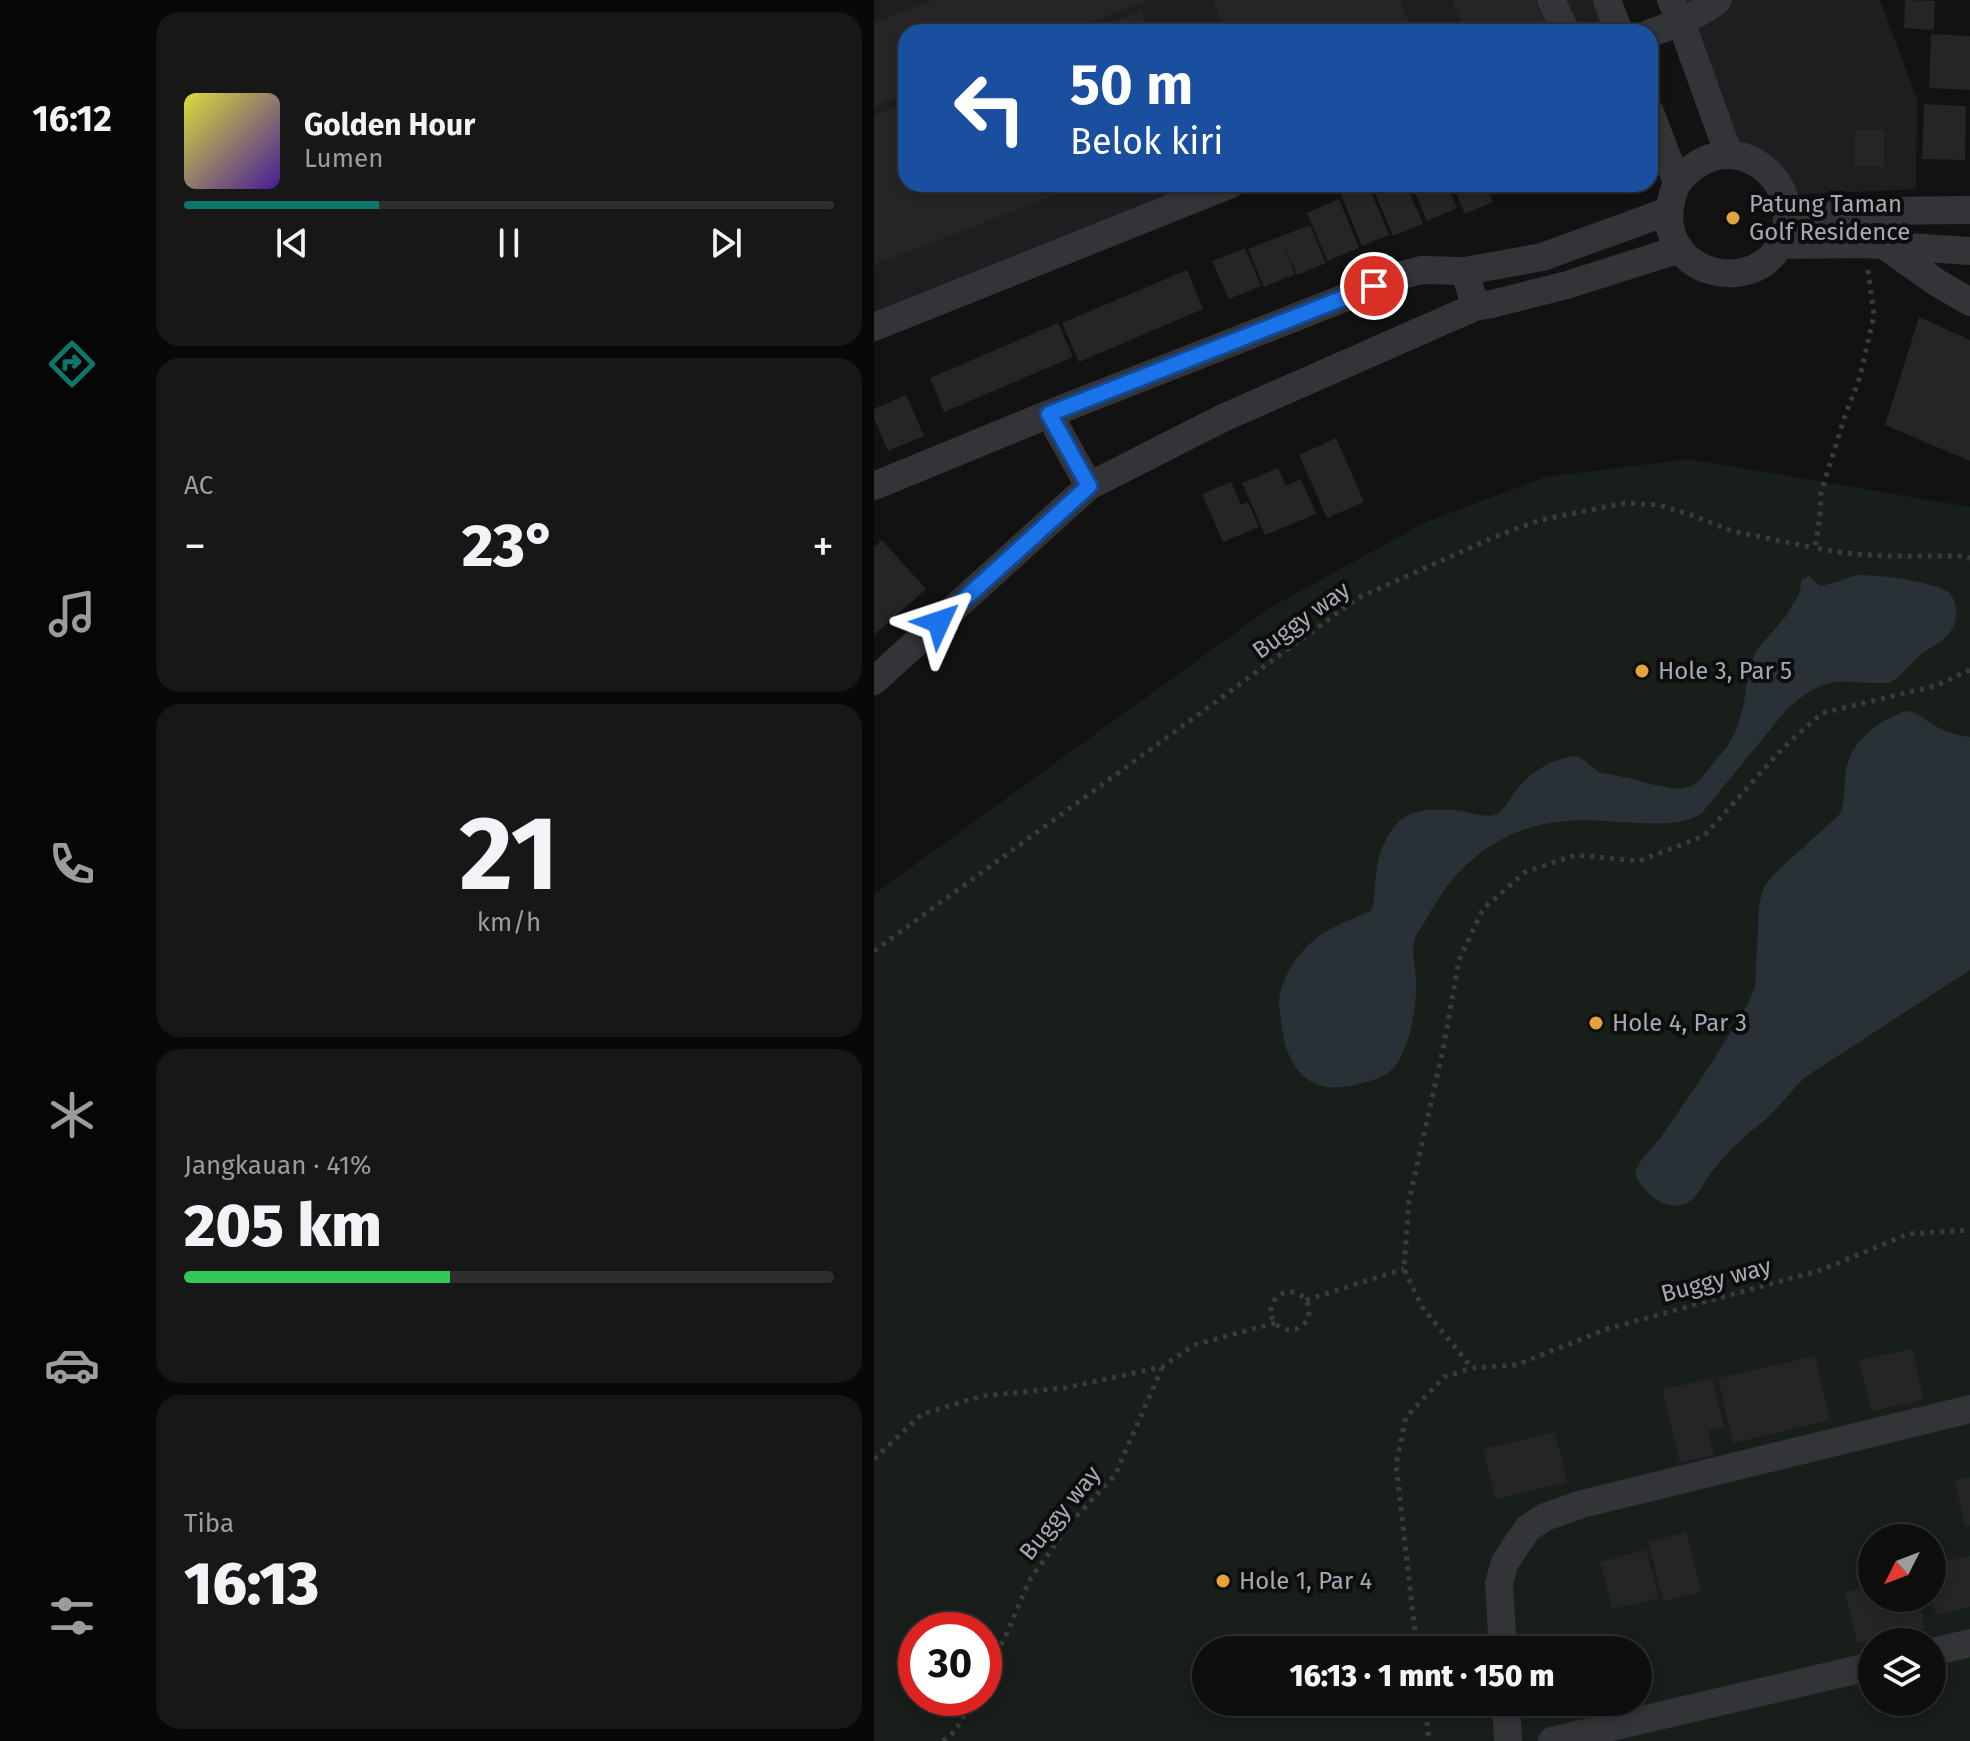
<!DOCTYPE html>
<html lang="id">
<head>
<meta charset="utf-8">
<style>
	body { margin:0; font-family:"Fira Sans",sans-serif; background:#171717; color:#f1f3f6; height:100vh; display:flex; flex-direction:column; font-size:30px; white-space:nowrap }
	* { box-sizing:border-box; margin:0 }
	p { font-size:26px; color:#9b9c9e }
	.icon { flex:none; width:44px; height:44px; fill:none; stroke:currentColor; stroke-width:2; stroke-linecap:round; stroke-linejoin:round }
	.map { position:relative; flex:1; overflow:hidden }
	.details { display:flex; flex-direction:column; gap:12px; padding:12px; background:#080808; width:730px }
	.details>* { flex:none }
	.guide { position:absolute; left:24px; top:24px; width:760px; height:168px; border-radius:24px; box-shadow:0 4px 12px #0003,0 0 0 2px #2e2e2e; background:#1a4fa0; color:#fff; overflow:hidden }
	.needle { width:52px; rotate:228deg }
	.controls { position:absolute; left:984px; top:1524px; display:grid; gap:16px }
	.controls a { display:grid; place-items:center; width:88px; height:88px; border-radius:50%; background:#0e0e0e; box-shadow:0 4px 12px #0003,0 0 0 2px #2e2e2e; font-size:40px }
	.speed { position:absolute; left:24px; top:1612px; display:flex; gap:16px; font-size:40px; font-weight:700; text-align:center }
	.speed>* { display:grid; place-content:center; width:104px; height:104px; border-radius:50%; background:#0e0e0e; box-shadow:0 4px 12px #0003,0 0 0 2px #2e2e2e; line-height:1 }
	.speed .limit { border:12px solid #d22; background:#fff; color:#111 }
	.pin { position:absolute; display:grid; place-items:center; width:68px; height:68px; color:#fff; margin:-34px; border:4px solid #fff; border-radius:50%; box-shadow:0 2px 8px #0007 }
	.me { position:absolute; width:88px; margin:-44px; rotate:48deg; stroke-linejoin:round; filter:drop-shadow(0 0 6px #0008) }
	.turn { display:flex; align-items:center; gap:28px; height:168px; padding:0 40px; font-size:36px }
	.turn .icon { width:104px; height:104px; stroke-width:2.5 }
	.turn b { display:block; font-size:56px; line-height:68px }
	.big { font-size:60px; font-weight:800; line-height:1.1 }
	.details .tile { flex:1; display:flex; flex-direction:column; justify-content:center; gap:12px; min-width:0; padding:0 28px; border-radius:24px; background:#171717 }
	.details .dial { align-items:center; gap:0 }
	.dial b { font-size:104px; line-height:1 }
	.song { display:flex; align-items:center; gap:24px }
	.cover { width:96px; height:96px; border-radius:12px; background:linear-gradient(135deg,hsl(60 70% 55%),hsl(260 70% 35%)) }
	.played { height:8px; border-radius:4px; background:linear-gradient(90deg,#0f766e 30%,#2e2e2e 30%) }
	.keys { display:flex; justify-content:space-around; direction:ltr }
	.heat { display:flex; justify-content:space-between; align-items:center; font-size:44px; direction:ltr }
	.charge { height:12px; border-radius:6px; background:linear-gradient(90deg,#34c759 41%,#2e2e2e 0) }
	.trip { position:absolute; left:318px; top:1636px; width:460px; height:80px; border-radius:40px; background:#0e0e0e; box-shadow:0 4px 12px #0003,0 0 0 2px #2e2e2e; font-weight:800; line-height:80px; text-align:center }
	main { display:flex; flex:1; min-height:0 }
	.tabs { display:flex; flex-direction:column; width:144px; justify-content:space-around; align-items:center; background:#060606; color:#9b9c9e }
	.tabs .icon { width:56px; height:56px }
	.tabs .selected { color:#0f766e }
	.tabs b { font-size:36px; color:#f1f3f6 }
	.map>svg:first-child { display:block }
	.built { fill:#1e1e20 }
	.green { fill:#181e19; fill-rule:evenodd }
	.water { fill:#293136 }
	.building { fill:#252527 }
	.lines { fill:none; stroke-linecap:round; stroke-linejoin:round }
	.path { stroke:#393b3f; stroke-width:5; stroke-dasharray:4 6; stroke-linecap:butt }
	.minor { stroke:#333438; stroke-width:28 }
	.route-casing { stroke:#114b97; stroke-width:20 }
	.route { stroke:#1a73e8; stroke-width:14 }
	.poi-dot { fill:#e3a23a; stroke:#0d0d0e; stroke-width:3 }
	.labels { text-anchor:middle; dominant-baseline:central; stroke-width:8; stroke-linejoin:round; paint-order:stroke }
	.poi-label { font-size:24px; fill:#a4a9b3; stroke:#0d0d0e; text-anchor:start }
	.street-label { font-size:24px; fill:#a4a9b3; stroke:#0d0d0e }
</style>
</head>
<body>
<main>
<nav class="tabs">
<b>16:12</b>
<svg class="icon selected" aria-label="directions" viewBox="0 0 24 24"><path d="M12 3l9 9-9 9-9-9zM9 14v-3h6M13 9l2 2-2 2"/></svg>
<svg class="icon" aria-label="music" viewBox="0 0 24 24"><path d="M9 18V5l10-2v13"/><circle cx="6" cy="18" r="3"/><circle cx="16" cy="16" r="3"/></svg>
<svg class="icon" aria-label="phone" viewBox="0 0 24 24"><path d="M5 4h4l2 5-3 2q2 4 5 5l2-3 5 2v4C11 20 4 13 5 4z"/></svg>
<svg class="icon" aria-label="climate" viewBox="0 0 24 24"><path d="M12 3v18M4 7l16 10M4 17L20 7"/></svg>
<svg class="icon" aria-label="car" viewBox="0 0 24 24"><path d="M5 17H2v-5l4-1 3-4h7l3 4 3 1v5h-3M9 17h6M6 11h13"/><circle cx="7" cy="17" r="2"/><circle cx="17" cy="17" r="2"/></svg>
<svg class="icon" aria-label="filters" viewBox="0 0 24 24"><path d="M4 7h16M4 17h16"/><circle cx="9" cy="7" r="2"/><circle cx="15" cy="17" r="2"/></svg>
</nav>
<section class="details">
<div class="tile">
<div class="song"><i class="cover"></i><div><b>Golden Hour</b><p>Lumen</p></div></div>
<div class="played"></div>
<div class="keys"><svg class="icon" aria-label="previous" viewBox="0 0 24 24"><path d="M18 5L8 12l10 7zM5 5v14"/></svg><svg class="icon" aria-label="pause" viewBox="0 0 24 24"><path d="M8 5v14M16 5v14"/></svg><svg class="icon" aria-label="next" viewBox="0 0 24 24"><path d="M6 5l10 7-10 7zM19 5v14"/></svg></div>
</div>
<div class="tile"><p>AC</p>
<div class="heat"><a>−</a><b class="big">23°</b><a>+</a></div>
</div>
<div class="tile dial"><b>21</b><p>km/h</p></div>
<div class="tile"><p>Jangkauan · 41%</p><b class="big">205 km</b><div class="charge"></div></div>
<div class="tile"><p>Tiba</p><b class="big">16:13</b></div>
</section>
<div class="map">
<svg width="1096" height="1741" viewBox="0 0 1096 1741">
	<rect width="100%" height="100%" fill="#121213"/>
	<path class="built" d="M0,0H733L745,32H32V184H382L0,331Z
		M793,0H1006L1043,99L1042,189L910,195L872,158Z"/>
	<path class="green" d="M815,459L1096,507V1741H0V894L397,607L552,522L671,477ZM998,1538H1058V1598H998ZM42,1630H110V1698H42ZM998,1642H1058V1702H998ZM332,1650H764V1702H332Z"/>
	<path class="water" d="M984,575C1015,576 1047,579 1075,592C1081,600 1083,606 1082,616C1080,639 1059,644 1044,657C1034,666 1027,677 1015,683C963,684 957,671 913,709L828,813C809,826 785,823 763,823C737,822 709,818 683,822C637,827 598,853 571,889C560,904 552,921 542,936C536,949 541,964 542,978C543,1006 538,1037 524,1062C516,1075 504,1079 489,1083C442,1097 415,1077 408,1029C407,1021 406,1012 405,1004C405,982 422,955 439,941C456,926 478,920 498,910C501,895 501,881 503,867C506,849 517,823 534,815C547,809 563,809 577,810C589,810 609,818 620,815C629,812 635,801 640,793C655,772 677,759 702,756L713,762L724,772L759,779L776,784L803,789L818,786L825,781L854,745L862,731L869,707L876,667L882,651L912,616L925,594L928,579L935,576L946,586C960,584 971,578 984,575Z
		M1032,711C1044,712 1047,717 1056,723C1069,731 1082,735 1096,737V970L933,1076C920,1087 911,1100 899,1112C889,1123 876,1131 866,1141C857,1149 848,1159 840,1169C832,1179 825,1196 813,1203C793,1214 765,1191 761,1172L768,1159L787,1137L835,1067L875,1002L881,987L885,904L890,887L900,874L965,815C972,803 970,791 971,778C973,743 1002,722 1032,711Z"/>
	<path class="building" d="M59,0H274L192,32H32V94L0,107V23Z
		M339,0H526L539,32H352Z
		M578,0H661L674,32H591Z
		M1031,0L1061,1L1060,30L1030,28Z
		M267,11L275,32H213Z
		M1057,34L1096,36V90L1055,88Z
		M32,102V184H209L0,265V115Z
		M1050,104L1092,106L1091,160L1048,159Z
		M981,130H1010V167L980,166Z
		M485,184H494L515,235L488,246L466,192Z
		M497,184H532L549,224L519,236Z
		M543,184H573L583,208L553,221L538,186Z
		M578,184H611L619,202L591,214Z
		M465,199L485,248L453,261L433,213Z
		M436,225L452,263L423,275L410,245L421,274L390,287L374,249Z
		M371,248L387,286L355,299L338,261Z
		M313,270L329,309L205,362L188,323Z
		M1045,317L1096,340V461L1011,425Z
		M184,323L199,357L70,412L56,378Z
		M32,395L50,436L14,451L0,419V409Z
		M462,438L490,502L453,518L425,455Z
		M404,468L412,486L427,479L442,514L391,535L368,483Z
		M357,482L367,505L374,502L385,527L349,542L328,494Z
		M8,540L52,589L0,635V547Z
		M1038,1349L1050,1400L997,1411L985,1360Z
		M941,1356L956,1420L859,1443L844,1378Z
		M838,1378L850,1427L834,1431L840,1455L806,1463L788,1390Z
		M681,1432L693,1482L622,1499L609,1449Z
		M1096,1477V1526L1091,1527L1081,1480Z
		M812,1532L827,1592L789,1601L774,1542Z
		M772,1550L785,1598L738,1609L726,1562Z
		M1096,1556V1607L1062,1615L1058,1597V1564Z
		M998,1586V1598H1044L1051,1628L983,1643L971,1592Z"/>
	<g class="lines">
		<path class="path" d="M994,270L1000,315L986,377L971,416L947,493L946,517L941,548C988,558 1037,556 1085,556L1096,558
			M1096,670L1061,686L948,713L907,750L830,836L765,861L702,855L651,872L609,909L585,960L570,1045L535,1201L530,1269L548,1307L598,1368L642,1365L733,1329L947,1270L1034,1234L1096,1230
			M0,951L484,598L618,538L666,520L751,503L785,505L817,515L858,531L941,548
			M397 1311a19 19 0 1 1 38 0a19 19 0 1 1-38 0Z
			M432,1300L530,1269
			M0,1459L48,1414L108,1396L190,1388L288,1367L320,1345L401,1323
			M543,1650L522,1464L532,1417L570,1377L598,1368
			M110,1681L134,1631L155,1581L199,1520L241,1475L288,1368
			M551,1702L555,1741
			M69,1741L81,1731L100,1698"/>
		<path class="minor" d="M677,0L692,32
			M733,0L745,32
			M797,0L807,22L855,155
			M776,33C801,25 823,16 844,0
			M776,112L803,183C761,281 905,308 913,220C914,201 907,184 893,171C863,144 827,153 803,183
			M913,212L1096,210
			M905,245L990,244L1096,251
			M1010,245L1062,282L1096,302
			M591,271L668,257L795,211
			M0,327L357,184
			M175,414L215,486
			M0,486L175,414L529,275L547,270L591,271L601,307
			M0,681L215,486L349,418L601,307L618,304L693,285L806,249
			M629,1650L625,1583L631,1562L654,1528L671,1517L708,1504L1096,1409
			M1058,1652L1096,1643
			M632,1702L634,1741
			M678,1741L998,1666"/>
	</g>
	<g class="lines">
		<g class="route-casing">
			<path id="route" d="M65,622L215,486L175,414L500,286"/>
		</g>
		<use href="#route" class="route"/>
	</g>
	<g class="poi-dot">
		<circle cx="859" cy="218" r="8"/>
		<circle cx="768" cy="671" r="8"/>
		<circle cx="722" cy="1023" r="8"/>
		<circle cx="349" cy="1581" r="8"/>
	</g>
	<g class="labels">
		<g class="poi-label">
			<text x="875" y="204">Patung Taman<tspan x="875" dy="28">Golf Residence</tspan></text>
			<text x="784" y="671">Hole 3, Par 5</text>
			<text x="738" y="1023">Hole 4, Par 3</text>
			<text x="365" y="1581">Hole 1, Par 4</text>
		</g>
		<g class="street-label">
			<text transform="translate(427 620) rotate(-36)">Buggy way</text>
			<text transform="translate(842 1280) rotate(-15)">Buggy way</text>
			<text transform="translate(186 1513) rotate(-51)">Buggy way</text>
		</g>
	</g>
</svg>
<div class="controls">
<a><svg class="needle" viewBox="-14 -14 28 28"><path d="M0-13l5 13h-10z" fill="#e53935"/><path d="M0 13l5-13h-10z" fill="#9b9c9e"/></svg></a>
<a><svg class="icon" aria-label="layers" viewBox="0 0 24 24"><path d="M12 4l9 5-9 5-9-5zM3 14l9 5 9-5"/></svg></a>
</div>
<div class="speed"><div class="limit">30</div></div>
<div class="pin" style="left:500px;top:286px;background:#d93025"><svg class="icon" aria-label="arrive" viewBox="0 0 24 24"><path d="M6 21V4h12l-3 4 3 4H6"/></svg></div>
<svg class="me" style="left:65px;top:622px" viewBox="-20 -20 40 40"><path d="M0-17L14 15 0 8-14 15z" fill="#1a73e8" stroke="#fff" stroke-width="4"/></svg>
<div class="trip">16:13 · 1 mnt · 150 m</div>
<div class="guide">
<div class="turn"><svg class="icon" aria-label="left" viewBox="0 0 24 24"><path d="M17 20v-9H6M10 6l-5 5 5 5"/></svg><div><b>50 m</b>Belok kiri</div></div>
</div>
</div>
</main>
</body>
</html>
